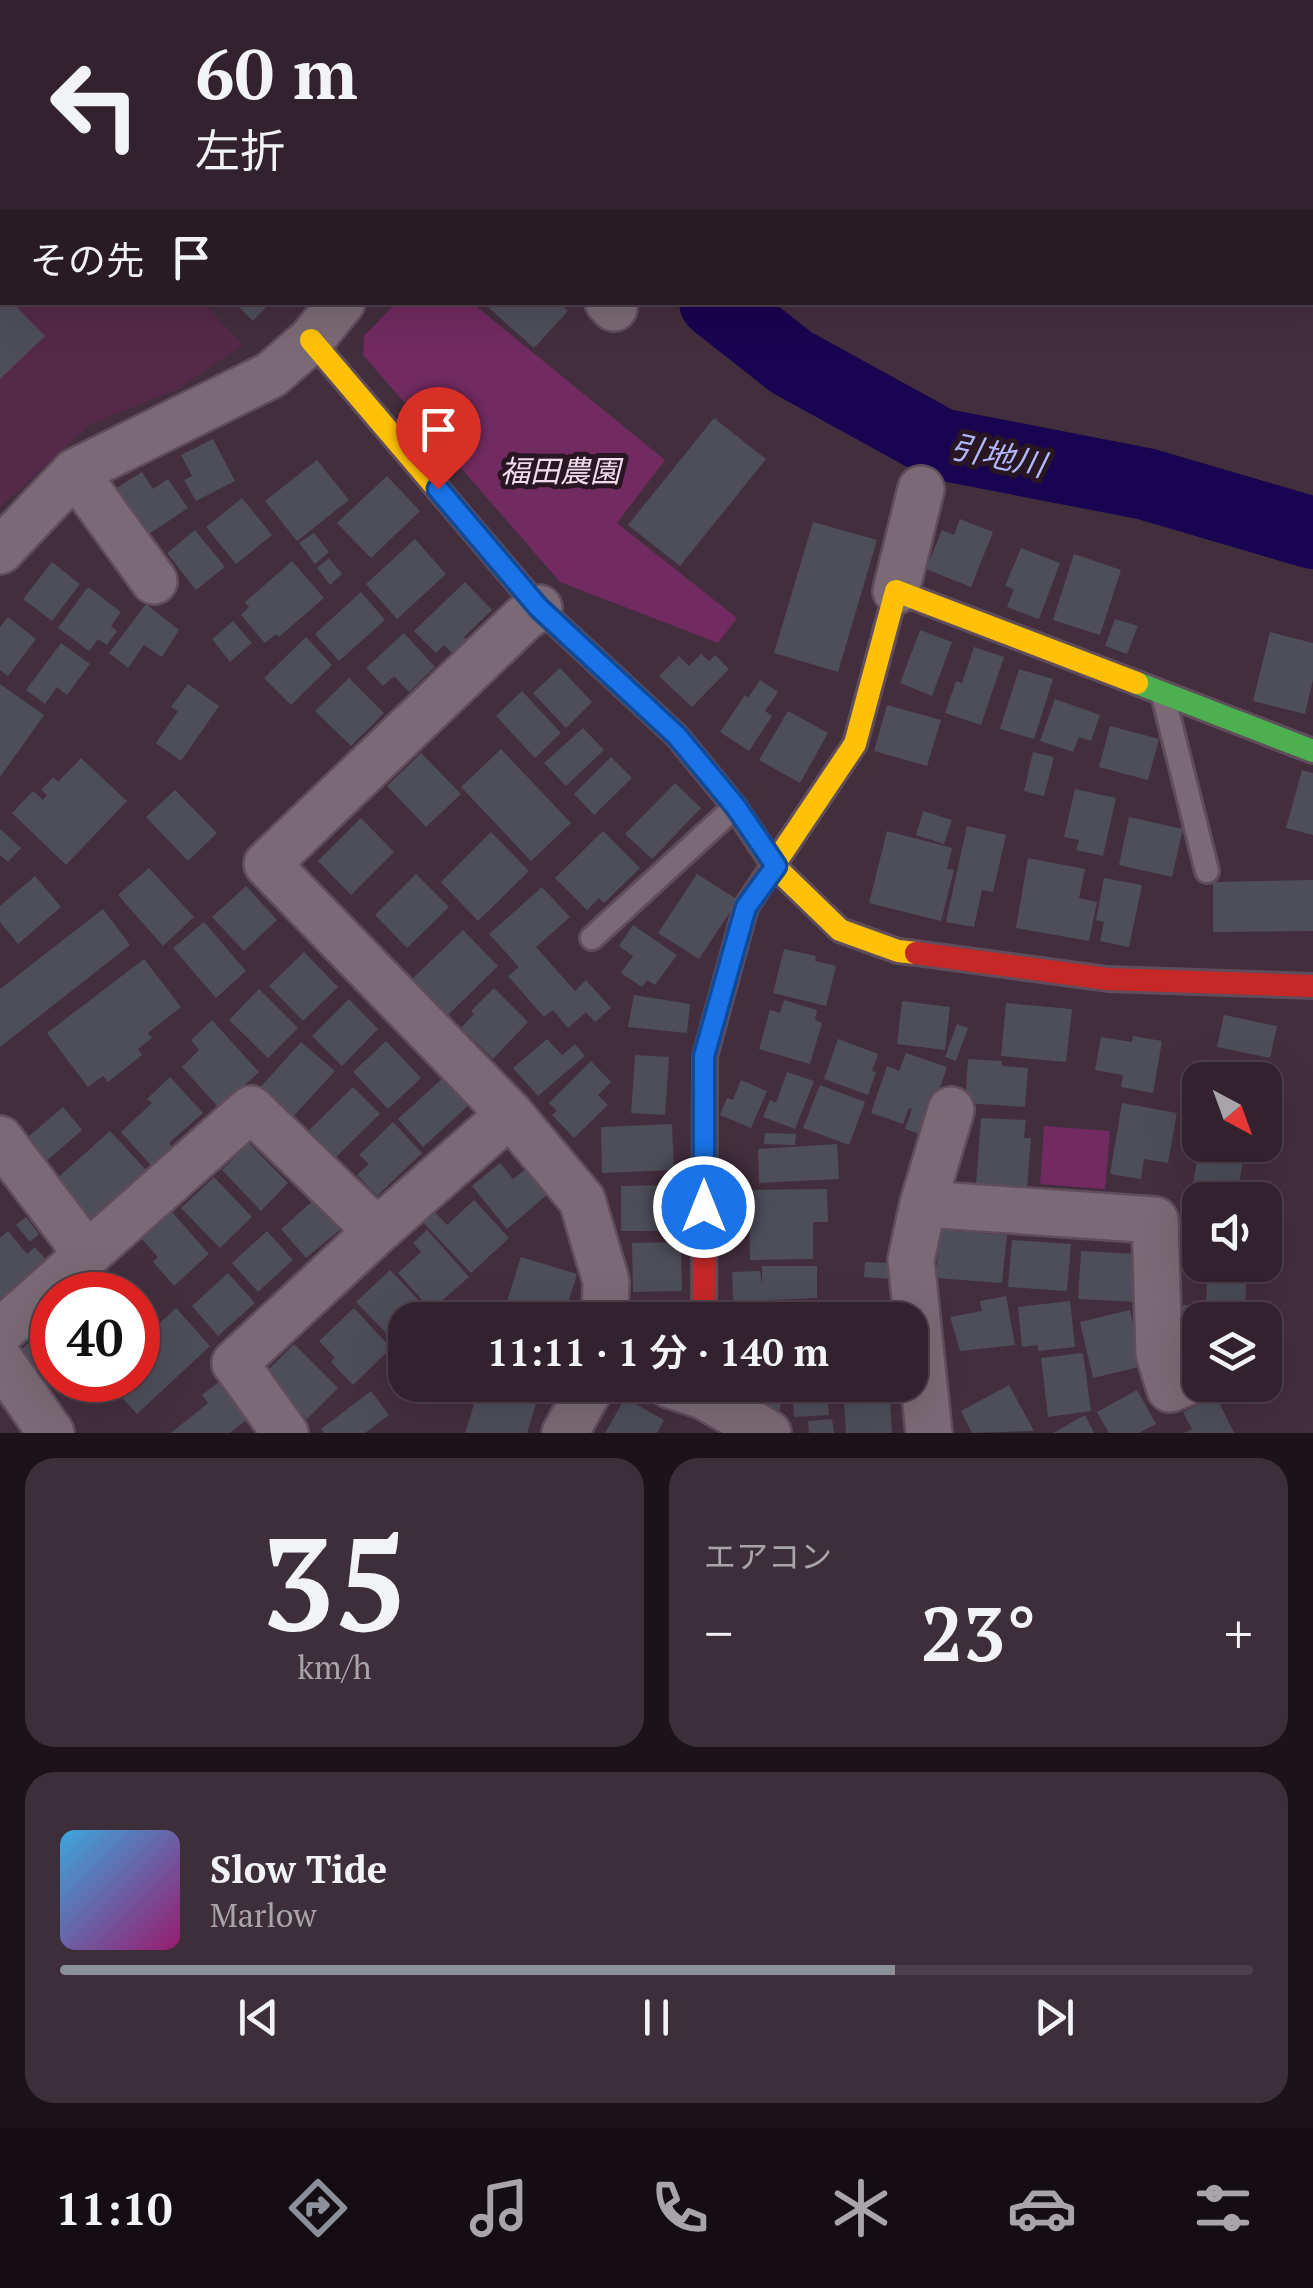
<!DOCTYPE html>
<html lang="ja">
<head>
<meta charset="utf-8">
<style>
	body { margin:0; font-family:"PT Serif","Noto Sans JP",serif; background:#3d2f3a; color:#f1f3f6; height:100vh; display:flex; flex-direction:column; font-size:38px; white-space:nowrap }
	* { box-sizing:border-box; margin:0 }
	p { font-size:32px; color:#a8a4aa }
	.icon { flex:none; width:55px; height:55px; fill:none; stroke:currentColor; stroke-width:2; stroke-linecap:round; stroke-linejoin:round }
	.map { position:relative; height:1433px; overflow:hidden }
	.side { display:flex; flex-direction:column; gap:25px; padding:25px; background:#1c1319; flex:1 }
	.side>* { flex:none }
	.top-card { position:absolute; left:0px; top:0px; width:1315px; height:305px; box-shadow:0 10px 40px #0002,0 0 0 2px #4d3f4a; background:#32222e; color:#f1f3f6; overflow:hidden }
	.needle { width:65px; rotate:139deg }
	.tools { position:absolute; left:1182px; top:1062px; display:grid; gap:20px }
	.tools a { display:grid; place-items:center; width:100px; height:100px; border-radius:20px; background:#32222e; box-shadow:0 10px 40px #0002,0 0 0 2px #4d3f4a; font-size:50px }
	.speed { position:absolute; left:30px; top:1272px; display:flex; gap:20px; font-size:50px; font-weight:700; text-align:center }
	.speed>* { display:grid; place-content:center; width:130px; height:130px; border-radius:50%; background:#32222e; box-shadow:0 10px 40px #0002,0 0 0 2px #4d3f4a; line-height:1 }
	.speed .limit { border:15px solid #d22; background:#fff; color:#111 }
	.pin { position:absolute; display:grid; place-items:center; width:85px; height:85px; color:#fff; margin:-102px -42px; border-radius:50% 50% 50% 0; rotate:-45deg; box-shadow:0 0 10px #0007 }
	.pin .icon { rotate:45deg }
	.me { position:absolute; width:110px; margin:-55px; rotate:0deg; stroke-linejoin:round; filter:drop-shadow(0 0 8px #0008) }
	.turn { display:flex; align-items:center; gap:35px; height:210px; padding:0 30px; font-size:45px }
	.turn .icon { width:130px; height:130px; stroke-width:2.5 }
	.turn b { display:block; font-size:70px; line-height:85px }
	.then { display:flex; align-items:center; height:95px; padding:0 30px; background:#0003; gap:20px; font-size:38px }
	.big { font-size:75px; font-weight:600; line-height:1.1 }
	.side .card { flex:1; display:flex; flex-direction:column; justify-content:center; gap:15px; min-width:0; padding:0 35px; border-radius:30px; background:#3d2f3a }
	.side .dial { align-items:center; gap:0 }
	.dial b { font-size:130px; line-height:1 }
	.song { display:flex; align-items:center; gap:30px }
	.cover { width:120px; height:120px; border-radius:15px; background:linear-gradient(135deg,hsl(200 70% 55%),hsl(320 70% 35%)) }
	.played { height:10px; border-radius:5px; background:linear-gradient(90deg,#8c9099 70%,#4d3f4a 70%) }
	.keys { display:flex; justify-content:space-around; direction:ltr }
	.heat { display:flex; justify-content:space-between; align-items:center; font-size:55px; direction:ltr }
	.side .tiles { flex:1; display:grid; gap:25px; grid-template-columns:1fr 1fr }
	.card:last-child { grid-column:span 2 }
	.trip { position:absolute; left:388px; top:1302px; width:540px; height:100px; border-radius:30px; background:#32222e; box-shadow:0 10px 40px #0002,0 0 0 2px #4d3f4a; font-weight:600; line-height:100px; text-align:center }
	.tab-bar { display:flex; height:160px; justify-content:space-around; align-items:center; background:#140e12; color:#a8a4aa }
	.tab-bar .icon { width:70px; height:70px }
	.tab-bar .current { color:#8c9099 }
	.tab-bar b { font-size:45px; color:#f1f3f6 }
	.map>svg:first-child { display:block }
	.built { fill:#542a48 }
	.green { fill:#712b60 }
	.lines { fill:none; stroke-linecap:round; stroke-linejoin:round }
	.river { stroke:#180450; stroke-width:72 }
	.building { fill:#4d4e59 }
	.lane-casing { stroke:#604d5b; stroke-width:28 }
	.street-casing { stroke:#604d5b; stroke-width:50 }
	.fast-casing { stroke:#604d5b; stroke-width:28 }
	.slow-casing { stroke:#604d5b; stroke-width:28 }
	.jam-casing { stroke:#604d5b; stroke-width:28 }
	.lane { stroke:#7a6a75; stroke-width:22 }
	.street { stroke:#7a6a75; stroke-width:45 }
	.fast { stroke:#4caf50; stroke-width:22 }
	.slow { stroke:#ffc107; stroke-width:22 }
	.jam { stroke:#c62828; stroke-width:22 }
	.route-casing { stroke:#114b97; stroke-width:25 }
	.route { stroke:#1a73e8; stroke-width:18 }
	.labels { text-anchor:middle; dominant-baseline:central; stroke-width:10; stroke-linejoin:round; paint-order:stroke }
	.park-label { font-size:30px; font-style:italic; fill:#f1dae9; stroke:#281622 }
	.water-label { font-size:32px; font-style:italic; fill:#b0b8fd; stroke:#281622 }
</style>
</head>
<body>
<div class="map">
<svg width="1313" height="1433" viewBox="0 0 1313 1433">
	<rect width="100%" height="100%" fill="#432e3d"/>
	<path class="built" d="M0,0L255,2H2V302L204,303L243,345L178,389L91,424L0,507Z"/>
	<path class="green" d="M397,302L472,303L665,460L617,523L737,618L718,643L560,582L363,355L364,336Z
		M1044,1126L1110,1131L1105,1189L1040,1184Z"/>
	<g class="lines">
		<path class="river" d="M424,0L426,2
			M715,302L791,362L940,444L1146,484L1313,533"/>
	</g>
	<path class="building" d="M0,302H12L45,336L0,379Z
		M234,302H271L253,321Z
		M493,302H559L568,311L534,348L489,308Z
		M714,418L766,459L680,566L628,525Z
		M213,439L235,481L196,501L184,480L192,476L181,455Z
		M317,460L349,500L297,541L265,501Z
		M142,472L153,489L168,479L188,508L146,536L115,489Z
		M387,476L420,511L371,558L337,523Z
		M242,498L272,535L236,564L206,527Z
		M960,519L993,532L971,587L926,569L942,530L954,535Z
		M813,522L877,540L838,672L774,653Z
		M195,530L225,567L196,590L167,553Z
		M314,533L329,552L315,564L299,543Z
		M415,539L446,574L397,619L366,584Z
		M1021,548L1060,563L1039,619L1007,607L1014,589L1005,586Z
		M1074,554L1121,570L1100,635L1053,620Z
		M329,558L342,574L330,585L317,568Z
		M292,561L324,598L279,637L276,634L265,643L241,615L249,607L245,602Z
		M52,562L80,584L52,621L23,599Z
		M465,582L492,610L464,637L469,642L455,656L444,645L436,653L414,631Z
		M88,587L121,612L111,626L117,631L107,645L98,639L89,651L58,628Z
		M361,592L385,620L339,661L315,634Z
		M146,604L179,630L162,657L144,645L128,668L109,653Z
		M8,617L36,639L8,676L0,670V627Z
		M1115,619L1138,626L1127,654L1105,646Z
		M233,621L252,643L230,662L212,639Z
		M920,630L952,642L932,696L900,683Z
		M1270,632L1313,643V680L1305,714L1253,701Z
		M404,633L435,667L409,692L394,676L383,686L366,668Z
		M306,637L332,665L291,705L264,678Z
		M61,643L90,664L67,695L57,687L45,704L26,690Z
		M974,647L1004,657L981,725L945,713L956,681L962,683Z
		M701,654L709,661L715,655L729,669L692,707L659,676L679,656L689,666Z
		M560,668L592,702L566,728L533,693Z
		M1019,669L1053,679L1034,739L1000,729Z
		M349,678L384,713L351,746L315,711Z
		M760,680L778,692L765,711L772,716L749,751L720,732L745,695L748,698Z
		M0,684L44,715L0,777Z
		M188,684L219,706L181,761L156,743L178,711L171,707Z
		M522,691L561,733L535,758L496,716Z
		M1055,699L1100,715L1091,741L1079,737L1073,752L1040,741Z
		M887,705L941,720L927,766L874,751Z
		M788,711L828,733L800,783L759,760Z
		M1110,726L1159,739L1148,780L1099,767Z
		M583,728L604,750L566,786L544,763Z
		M501,749L571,823L531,861L461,787Z
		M1033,752L1054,757L1044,796L1024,791Z
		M421,753L461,794L426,827L387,786Z
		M611,757L632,778L594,815L574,794Z
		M81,758L127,801L66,865L12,813L33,791L43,800L47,795L41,790L53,777L58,782Z
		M1302,770L1313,773V835L1286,828Z
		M675,783L701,808L652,859L625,834Z
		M1075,789L1116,798L1103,856L1076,850L1079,840L1064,837Z
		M175,790L217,833L188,861L146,817Z
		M923,811L952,820L944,844L916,835Z
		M1129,817L1183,829L1172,877L1119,865Z
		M361,818L394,852L351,895L318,861Z
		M967,826L1006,835L993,892L982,890L974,927L946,922Z
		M0,829L21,848L8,862L0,855Z
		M603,831L640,868L604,903L599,898L587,910L555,878Z
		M887,831L952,848L947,869L954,870L941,921L869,903Z
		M491,832L529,871L478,921L441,882Z
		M1028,858L1085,869L1079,898L1097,902L1089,941L1016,928Z
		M149,868L194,917L163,946L118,895Z
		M416,874L449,907L407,948L375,915Z
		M697,874L738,900L699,959L658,933Z
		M35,876L61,907L18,944L0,922V906Z
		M1104,878L1142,885L1129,947L1100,941L1104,922L1096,920Z
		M1313,880V931L1213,932V882Z
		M246,886L277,920L244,951L212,917Z
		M542,887L570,917L536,947L575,991L586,980L611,1008L595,1022L586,1012L568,1028L553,1010L544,1017L508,976L519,967L489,934Z
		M103,909L130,945L0,1047V989Z
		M204,922L246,971L216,998L173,948Z
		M633,925L677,955L655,985L647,980L642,987L621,973L633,956L619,946Z
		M463,930L498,966L448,1015L412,979Z
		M784,949L816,956L815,961L836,966L826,1006L773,993Z
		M304,952L338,987L303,1021L269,986Z
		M144,959L181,1007L148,1033L152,1038L138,1049L142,1055L108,1082L103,1076L88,1087L47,1033Z
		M494,988L528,1022L493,1059L461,1028L474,1014L471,1011Z
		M259,989L298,1028L268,1058L229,1020Z
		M634,995L690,1004L687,1033L628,1027Z
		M349,999L378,1029L342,1066L312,1036Z
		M784,1000L817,1010L815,1020L822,1023L810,1064L759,1049L770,1010L780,1013Z
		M902,1001L950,1007L945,1050L897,1044Z
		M1006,1003L1072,1009L1066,1062L1001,1056Z
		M1224,1015L1277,1026L1270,1058L1217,1047Z
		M212,1020L259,1072L219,1108L182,1067L199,1050L191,1040Z
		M957,1024L968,1028L956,1061L945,1057Z
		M1133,1036L1162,1041L1153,1093L1121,1087L1123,1075L1095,1070L1101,1037L1132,1042Z
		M547,1039L562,1055L575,1044L585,1056L538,1096L513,1068Z
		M838,1039L878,1054L872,1071L876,1072L868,1095L824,1079Z
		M386,1041L421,1078L388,1109L353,1072Z
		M301,1042L335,1071L290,1120L257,1091Z
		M906,1053L947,1067L930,1117L929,1137L905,1129L912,1109L909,1108L903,1124L871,1113L887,1066L899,1071Z
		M635,1055L669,1057L665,1115L631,1113Z
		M968,1059L1002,1061V1066L1028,1068L1025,1107L965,1103Z
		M591,1061L611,1082L598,1095L608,1105L574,1138L552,1115L557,1111L549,1103Z
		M1212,1062L1266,1071L1264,1080H1209Z
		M787,1072L814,1081L795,1129L763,1117L770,1100L776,1103Z
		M445,1076L470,1104L423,1147L398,1119Z
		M170,1077L203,1113L169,1143L176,1151L155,1170L121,1132L152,1103L147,1099Z
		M741,1080L767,1091L751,1128L720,1115L727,1098L733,1100Z
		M820,1085L865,1102L849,1145L803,1128Z
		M353,1087L380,1114L332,1161L305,1134Z
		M1122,1103L1177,1113L1168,1163L1144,1159L1141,1179L1110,1174Z
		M63,1107L82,1130L42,1165L22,1142Z
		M981,1118L1026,1120L1024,1138H1031L1027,1188L976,1185Z
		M393,1122L422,1153L377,1196L357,1175L369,1164L359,1155Z
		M672,1124L674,1170L602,1173L601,1127Z
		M110,1131L149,1173L91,1225L53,1182Z
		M765,1133L796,1134L795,1145L764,1144Z
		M249,1143L288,1183L261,1211L222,1170Z
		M837,1144L839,1179L759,1183L758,1149Z
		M1200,1145H1246L1237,1195L1192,1188Z
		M500,1163L513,1179L527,1168L548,1194L507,1229L472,1186Z
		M214,1177L252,1217L220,1248L181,1208Z
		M677,1185L678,1231H621V1186Z
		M827,1189L828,1222H813V1259L750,1260L749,1190Z
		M316,1198L342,1228L306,1258L281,1229Z
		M474,1200L509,1238L471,1273L419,1218L430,1207L447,1225Z
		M1192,1203H1200V1264H1193Z
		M172,1212L209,1254L174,1286L153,1262L158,1257L142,1239Z
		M26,1217L39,1234L30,1242L16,1225Z
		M427,1230L469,1277L431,1310L398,1273L421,1252L413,1243Z
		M940,1230L1007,1235L1002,1283L936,1278Z
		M8,1231L27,1254L35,1247L48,1262L7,1297L5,1295L0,1299V1238Z
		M267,1231L293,1260L258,1292L232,1263Z
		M1012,1240L1071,1244L1067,1291L1008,1287Z
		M681,1242L682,1291L633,1292L632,1243Z
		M1081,1251L1137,1254L1135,1302L1078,1299Z
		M521,1257L577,1274L563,1320H501Z
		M865,1262L891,1263L890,1279L864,1277Z
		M762,1266H817V1298L733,1302L732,1272L760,1271L762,1285Z
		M390,1270L424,1306L410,1320H405V1325L391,1338L356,1302Z
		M93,1272L113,1295H90L80,1284Z
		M228,1273L255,1303L218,1336L192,1306Z
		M1207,1279L1246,1280L1245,1320H1200V1333H1182L1183,1305H1206Z
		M1006,1296L1015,1345L960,1351L950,1317L982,1311L980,1301Z
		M1070,1301L1075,1347L1038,1351V1345L1022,1347L1018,1307Z
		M685,1303L686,1320H634L633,1305Z
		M767,1305H820V1320H766Z
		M176,1308L210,1346L137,1414L106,1380H138V1343Z
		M354,1308L391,1348L353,1385L331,1362L335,1358L319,1341Z
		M1130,1310L1143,1366L1093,1378L1080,1322Z
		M52,1321V1380H67L56,1389L21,1350Z
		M294,1344L338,1388L307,1419L263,1375Z
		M1083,1353L1091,1411L1048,1417L1041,1358Z
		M219,1382L249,1418L230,1433H171L208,1403L202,1395Z
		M480,1385H542L527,1433H465Z
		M743,1385H784L779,1415L757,1412L761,1392L743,1389Z
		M792,1385H826L829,1415L794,1417Z
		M1009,1385L1034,1431L972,1433L961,1411Z
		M1137,1390L1156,1424L1139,1433H1109L1097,1412Z
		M371,1391L389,1415L365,1433H324L321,1429Z
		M1216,1396L1234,1433H1184L1192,1429L1183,1412Z
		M625,1398L664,1420L657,1433H605Z
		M890,1399L892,1433H846L844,1402Z
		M1085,1415L1094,1433H1053Z
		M832,1419L834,1433H809L808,1421Z"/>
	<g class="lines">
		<g class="lane-casing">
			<path id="lane" d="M1164,699L1207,871
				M592,938L735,807"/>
		</g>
		<g class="street-casing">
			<path id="street" d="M276,0L278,2
				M535,0L538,2
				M851,0L855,2
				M636,2L639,0
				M1312,52H1313
				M1312,231H1313
				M608,302L614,308
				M75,472L154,581
				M0,551L75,472L271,375L311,340L342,302
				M896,591L921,489
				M510,1114L582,1200L606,1281L605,1320
				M0,1139L87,1254
				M923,1204L1155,1220L1159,1354L1170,1389L1200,1377
				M0,1332L251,1109L377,1231
				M0,1360L51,1433
				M670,1385L704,1396L768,1433
				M285,1433L235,1363L377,1231L510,1114L267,864L524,618L539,608
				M565,1433L592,1385
				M929,1433L911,1260L923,1204L951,1110"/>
		</g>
		<g class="fast-casing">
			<path id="fast" d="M1137,683L1313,751"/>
		</g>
		<g class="slow-casing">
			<path id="slow" d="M311,340L539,608L677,736L735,807L775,867L840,930L898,951L916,953
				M769,872L855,744L896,591L1137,683"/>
		</g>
		<g class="jam-casing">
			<path id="jam" d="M916,953L1108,979L1313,986
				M704,1320L705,1056L746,907L769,872"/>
		</g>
		<use href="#lane" class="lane"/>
		<use href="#street" class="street"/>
		<use href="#fast" class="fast"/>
		<use href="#slow" class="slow"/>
		<use href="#jam" class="jam"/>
	</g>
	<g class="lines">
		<g class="route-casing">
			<path id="route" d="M438,489L539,608L677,736L736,807L776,866L746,907L704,1056V1207"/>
		</g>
		<use href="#route" class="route"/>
	</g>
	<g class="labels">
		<g class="park-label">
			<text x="560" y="471">福田農園</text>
		</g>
		<g class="water-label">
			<text transform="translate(998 455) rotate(12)">引地川</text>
		</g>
	</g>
</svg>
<div class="tools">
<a><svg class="needle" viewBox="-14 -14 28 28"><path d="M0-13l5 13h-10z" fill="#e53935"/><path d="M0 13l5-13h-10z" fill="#a8a4aa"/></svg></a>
<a><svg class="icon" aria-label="sound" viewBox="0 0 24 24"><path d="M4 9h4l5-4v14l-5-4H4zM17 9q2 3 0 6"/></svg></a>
<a><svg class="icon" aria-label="layers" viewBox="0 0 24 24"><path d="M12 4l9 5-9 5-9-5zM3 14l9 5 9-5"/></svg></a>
</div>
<div class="speed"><div class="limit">40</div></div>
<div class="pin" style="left:438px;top:489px;background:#d93025"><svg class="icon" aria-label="arrive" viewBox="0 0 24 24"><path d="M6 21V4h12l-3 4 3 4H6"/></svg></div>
<svg class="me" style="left:704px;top:1207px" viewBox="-20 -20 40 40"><circle r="17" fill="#1a73e8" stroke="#fff" stroke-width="3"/><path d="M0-11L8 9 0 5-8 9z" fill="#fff"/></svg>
<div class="trip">11:11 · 1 分 · 140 m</div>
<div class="top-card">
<div class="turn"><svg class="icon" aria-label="left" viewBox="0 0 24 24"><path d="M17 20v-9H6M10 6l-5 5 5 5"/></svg><div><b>60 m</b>左折</div></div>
<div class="then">その先<svg class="icon" aria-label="arrive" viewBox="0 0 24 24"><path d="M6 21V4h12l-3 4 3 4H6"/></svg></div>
</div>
</div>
<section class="side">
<div class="tiles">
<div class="card dial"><b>35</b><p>km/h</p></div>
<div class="card"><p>エアコン</p>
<div class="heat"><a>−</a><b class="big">23°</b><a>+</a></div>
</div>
<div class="card">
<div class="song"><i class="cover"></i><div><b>Slow Tide</b><p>Marlow</p></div></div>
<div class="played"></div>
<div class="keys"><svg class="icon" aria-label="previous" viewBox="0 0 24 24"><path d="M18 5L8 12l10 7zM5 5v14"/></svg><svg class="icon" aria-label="pause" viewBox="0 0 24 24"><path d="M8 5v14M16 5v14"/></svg><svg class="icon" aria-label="next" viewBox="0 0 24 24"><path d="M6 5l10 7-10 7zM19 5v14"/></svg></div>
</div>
</div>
</section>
<nav class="tab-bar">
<b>11:10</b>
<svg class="icon current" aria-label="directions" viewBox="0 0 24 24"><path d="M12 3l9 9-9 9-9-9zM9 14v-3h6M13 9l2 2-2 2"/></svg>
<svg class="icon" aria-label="music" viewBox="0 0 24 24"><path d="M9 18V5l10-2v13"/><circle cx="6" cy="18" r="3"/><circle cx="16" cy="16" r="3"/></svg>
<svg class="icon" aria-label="phone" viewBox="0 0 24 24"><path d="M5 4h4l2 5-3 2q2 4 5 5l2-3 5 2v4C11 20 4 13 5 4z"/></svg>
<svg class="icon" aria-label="climate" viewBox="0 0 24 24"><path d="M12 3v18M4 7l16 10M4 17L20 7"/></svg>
<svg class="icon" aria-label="car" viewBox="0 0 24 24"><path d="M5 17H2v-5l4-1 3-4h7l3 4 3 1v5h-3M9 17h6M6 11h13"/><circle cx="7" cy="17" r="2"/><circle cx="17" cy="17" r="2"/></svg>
<svg class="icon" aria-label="filters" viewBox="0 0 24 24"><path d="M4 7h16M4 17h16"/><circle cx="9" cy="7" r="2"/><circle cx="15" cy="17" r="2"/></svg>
</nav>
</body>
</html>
